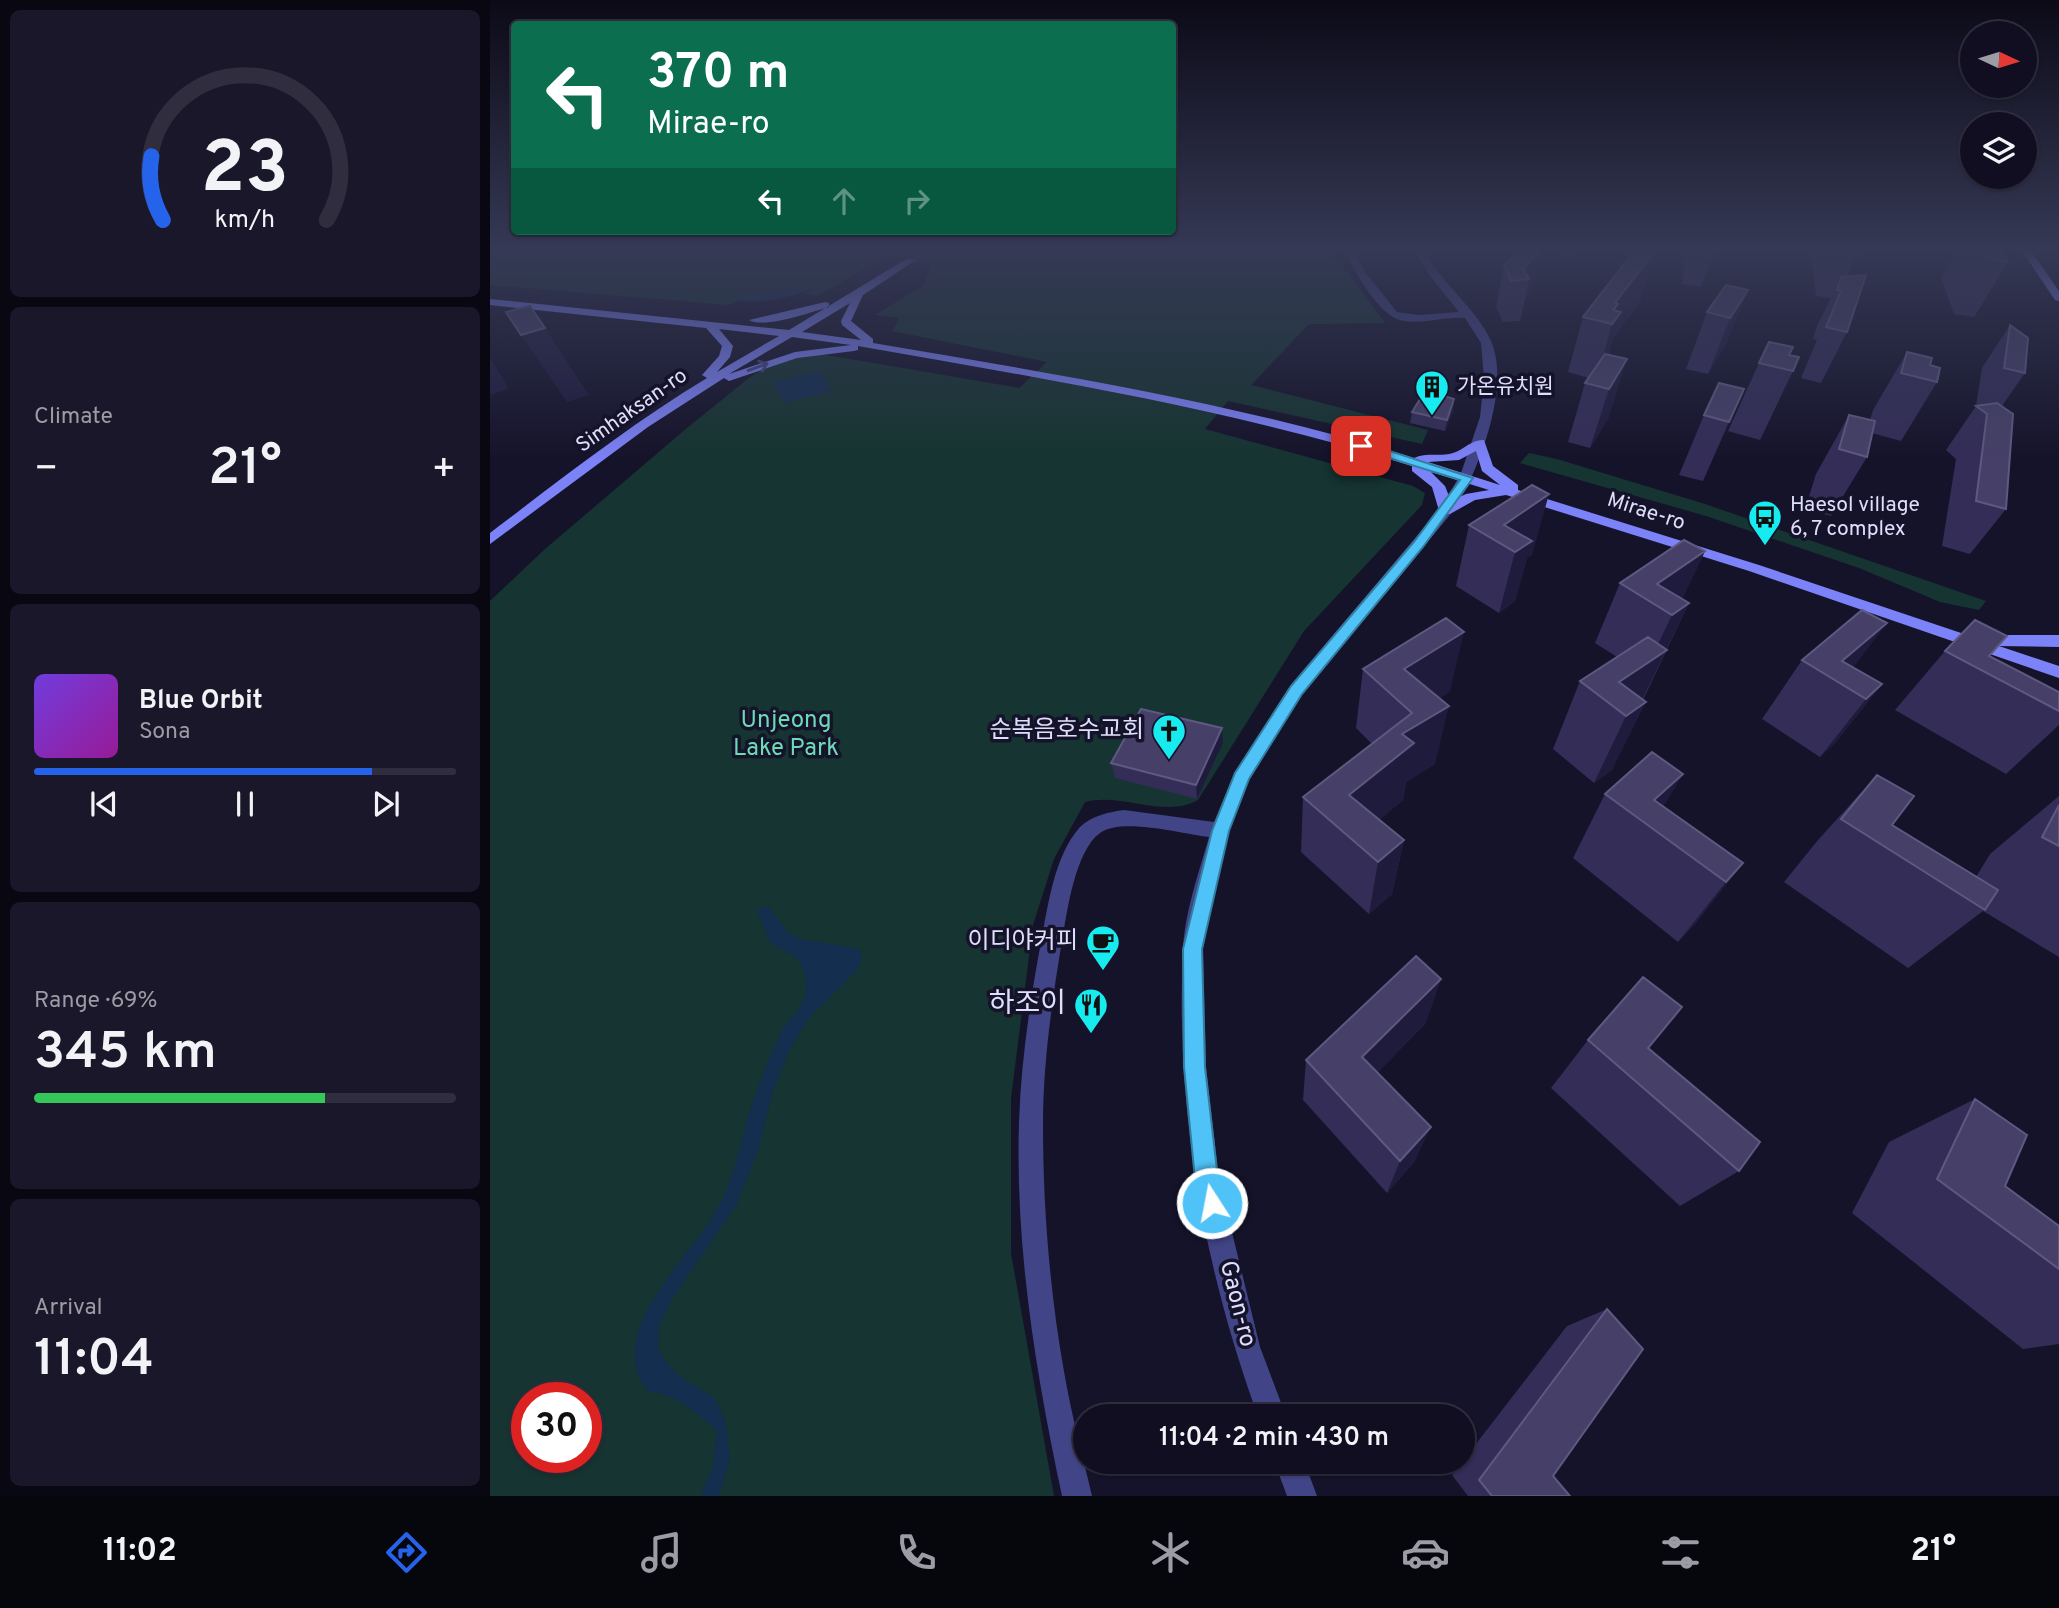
<!DOCTYPE html>
<html lang="en">
<head>
<meta charset="utf-8">
<style>
	body { margin:0; font-family:Overpass,"Noto Sans KR",sans-serif; background:#191729; color:#f1f3f6; height:100vh; display:flex; flex-direction:column; font-size:26px; white-space:nowrap }
	* { box-sizing:border-box; margin:0 }
	p { font-size:23px; color:#9c9ca5 }
	.icon { flex:none; width:38px; height:38px; fill:none; stroke:currentColor; stroke-width:2; stroke-linecap:round; stroke-linejoin:round }
	.map { position:relative; flex:1; overflow:hidden }
	.drawer { display:flex; flex-direction:column; gap:10px; padding:10px; background:#090812; width:490px }
	.drawer>* { flex:none }
	.hud { position:absolute; left:21px; top:21px; width:665px; height:214px; border-radius:7px; box-shadow:0 2px 5px #0004,0 0 0 2px #302e3e; background:#0b6e4f; color:#fff; overflow:hidden }
	.needle { width:46px; rotate:94deg }
	.buttons { position:absolute; left:1470px; top:21px; display:grid; gap:14px }
	.buttons a { display:grid; place-items:center; width:77px; height:77px; border-radius:50%; background:#100e20; box-shadow:0 2px 5px #0004,0 0 0 2px #302e3e; font-size:35px }
	.speed { position:absolute; left:21px; top:1382px; display:flex; gap:14px; font-size:35px; font-weight:700; text-align:center }
	.speed>* { display:grid; place-content:center; width:91px; height:91px; border-radius:50%; background:#100e20; box-shadow:0 2px 5px #0004,0 0 0 2px #302e3e; line-height:1 }
	.speed .limit { border:10px solid #d22; background:#fff; color:#111 }
	.pin { position:absolute; display:grid; place-items:center; width:60px; height:60px; color:#fff; margin:-30px; border-radius:14px; box-shadow:0 4px 10px #0006 }
	.me { position:absolute; width:77px; margin:-38px; rotate:349deg; stroke-linejoin:round; filter:drop-shadow(0 0 5px #0008) }
	.turn { display:flex; align-items:center; gap:24px; height:147px; padding:0 21px; font-size:32px }
	.turn .icon { width:91px; height:91px; stroke-width:2.5 }
	.turn b { display:block; font-size:49px; line-height:60px }
	.lanes { display:flex; align-items:center; height:66px; padding:0 21px; background:#0003; justify-content:center; gap:35px; direction:ltr }
	.lanes .off { opacity:.35 }
	.big { font-size:52px; font-weight:600; line-height:1.1 }
	.drawer .tile { flex:1; display:flex; flex-direction:column; justify-content:center; gap:10px; min-width:0; padding:0 24px; border-radius:10px; background:#191729 }
	.drawer .dial { align-items:center; gap:0 }
	.dial svg { height:182px; overflow:visible; fill:none; stroke:#302e3e; stroke-width:7; stroke-linecap:round; text-anchor:middle }
	.dial text { fill:#f1f3f6; stroke:none }
	.song { display:flex; align-items:center; gap:21px }
	.cover { width:84px; height:84px; border-radius:10px; background:linear-gradient(135deg,hsl(260 70% 55%),hsl(300 70% 35%)) }
	.played { height:7px; border-radius:4px; background:linear-gradient(90deg,#2563eb 80%,#302e3e 80%) }
	.keys { display:flex; justify-content:space-around; direction:ltr }
	.heat { display:flex; justify-content:space-between; align-items:center; font-size:38px; direction:ltr }
	.charge { height:10px; border-radius:5px; background:linear-gradient(90deg,#34c759 69%,#302e3e 0) }
	.trip { position:absolute; left:583px; top:1404px; width:402px; height:70px; border-radius:35px; background:#100e20; box-shadow:0 2px 5px #0004,0 0 0 2px #302e3e; font-weight:600; line-height:70px; text-align:center }
	.tabs { display:flex; height:112px; justify-content:space-around; align-items:center; background:#06060d; color:#9c9ca5 }
	.tabs .icon { width:49px; height:49px }
	.tabs .on { color:#2563eb }
	.tabs b { font-size:32px; color:#f1f3f6 }
	main { display:flex; flex:1; min-height:0 }
	.map>svg:first-child { display:block }
	.green { fill:#163431; fill-rule:evenodd }
	.water { fill:#132e4e }
	.lines { fill:none; stroke-linecap:round; stroke-linejoin:round }
	.secondary-tunnel { stroke:#33314a; stroke-width:10; stroke-dasharray:10 5; stroke-linecap:butt }
	.street { fill:#414486; fill-rule:evenodd }
	.secondary { fill:#7c82f7; fill-rule:evenodd }
	.wall { fill:#332d57 }
	.shaded-wall { fill:#1f1b3d }
	.building { fill:#464068; stroke:#5e5980; stroke-width:2 }
	.oneway { stroke:#434586 }
	.route { fill:#4fc3f7; stroke:#337fa1; stroke-width:2 }
	.labels { text-anchor:middle; dominant-baseline:central; stroke-width:7; stroke-linejoin:round; paint-order:stroke }
	.far-poi-label { font-size:21px; fill:#e0defd; stroke:#15132a; text-anchor:start }
	.far-street-label { font-size:21px; fill:#e0defd; stroke:#15132a }
	.park-label { font-size:24px; fill:#6ddab7; stroke:#15132a }
	.poi-label { font-size:24px; fill:#e0defd; stroke:#15132a; text-anchor:end }
	.street-label { font-size:24px; fill:#e0defd; stroke:#15132a }
	.near-poi-label { font-size:28px; fill:#e0defd; stroke:#15132a; text-anchor:end }
</style>
</head>
<body>
<main>
<section class="drawer">
<div class="tile dial"><svg viewBox="0 0 100 80">
<path d="M14 69A42 42 0 1 1 86 69"/>
<path d="M14 69A42 42 0 0 1 9 41" stroke="#2563eb"/>
<text x="50" y="56" font-size="32" font-weight="700">23</text>
<text x="50" y="72" font-size="11">km/h</text>
</svg></div>
<div class="tile"><p>Climate</p>
<div class="heat"><a>−</a><b class="big">21°</b><a>+</a></div>
</div>
<div class="tile">
<div class="song"><i class="cover"></i><div><b>Blue Orbit</b><p>Sona</p></div></div>
<div class="played"></div>
<div class="keys"><svg class="icon" aria-label="previous" viewBox="0 0 24 24"><path d="M18 5L8 12l10 7zM5 5v14"/></svg><svg class="icon" aria-label="pause" viewBox="0 0 24 24"><path d="M8 5v14M16 5v14"/></svg><svg class="icon" aria-label="next" viewBox="0 0 24 24"><path d="M6 5l10 7-10 7zM19 5v14"/></svg></div>
</div>
<div class="tile"><p>Range · 69%</p><b class="big">345 km</b><div class="charge"></div></div>
<div class="tile"><p>Arrival</p><b class="big">11:04</b></div>
</section>
<div class="map">
<svg width="1569" height="1496" viewBox="0 0 1569 1496">
	<rect width="100%" height="100%" fill="#15132a"/>
	<path class="green" d="M0,251H845L844,255L895,323L819,324L761,385L938,430L932,444L738,401L715,429L923,486L935,493L932,505L814,631L708,800C674,819 632,792 595,802L564,859L543,925L521,1098V1253L564,1496H0V601L55,549L197,428L260,377L285,361L331,354L529,388L557,362L402,331L409,318L385,315L433,286L443,263L399,255L327,296L315,293L325,287L301,286L244,298L248,301L239,305L0,285ZM37,1398H96V1458H37Z
		M1039,453L1067,459L1215,504L1496,601L1489,610L1450,602L1369,568L1216,516L1030,463Z"/>
	<path class="water" d="M301,286H326C309,296 260,308 242,298Z
		M330,370L342,391L294,403L284,382Z
		M273,906L279,907L298,933L311,939L370,949L372,958L367,970L319,1018L299,1051L283,1091L268,1150L247,1204L184,1296L169,1325L168,1348L176,1362L189,1376L225,1398L235,1420L240,1459L229,1496H211L223,1466L227,1430C207,1415 185,1392 159,1392C144,1378 142,1352 148,1333C160,1289 211,1242 233,1198C245,1172 250,1145 258,1117C266,1090 277,1064 288,1038C296,1017 319,1009 316,983C311,949 299,958 280,942L267,911Z"/>
	<g class="lines">
		<path class="secondary-tunnel" d="M421,260L435,251"/>
		<path class="street" d="M855,251H865L875,272L907,312L928,315L969,312L940,276L925,251H934C952,284 986,308 1001,341C1021,386 989,471 964,510L812,694L759,779L739,831L728,874L713,949L716,1067L729,1179L770,1347L796,1416H768C714,1269 685,1108 693,951C694,915 709,872 719,837C692,834 632,817 610,833C585,851 577,912 572,941C562,1001 553,1063 553,1125C553,1208 560,1295 575,1377C582,1417 593,1457 602,1496H572C546,1374 525,1248 529,1122C531,1062 540,1001 551,942C558,906 564,856 590,827C601,816 619,812 634,810L724,822L745,772L800,686L953,505L971,473L990,417L994,378L991,343L975,318C956,316 934,324 914,321C890,318 865,272 855,251Z
			M784,1461H814L827,1496H797Z"/>
		<path class="secondary" d="M1532,251H1541L1569,291V301L1565,300Z
			M418,258L426,260L373,295L361,321L383,339V343C565,374 748,403 924,458C936,452 951,457 963,453C975,449 982,439 994,440L1003,466L1028,485V490L1269,565L1489,639L1496,635H1569V647L1509,646L1569,666V678L1259,571L1016,495L985,500L960,514H950L942,487L922,471V466C742,409 555,379 368,346V350L364,351L307,358L239,381L234,378L158,427L0,544V533C71,479 141,424 217,378L212,375L229,356L232,346L216,328L0,305V299L299,330ZM360,303L351,321L352,325L371,340L312,332ZM229,329L289,336L227,372L240,357L243,346ZM302,337L361,345L305,352L239,374ZM986,451L992,471L1010,485L938,462L969,460ZM941,472L999,490L976,494L961,501L955,486Z
			M335,302L339,303V307C321,312 274,329 259,320Z"/>
	</g>
	<path class="wall" d="M1029,251H1051L1042,290L1035,299L1030,321L1013,322L1006,307L1014,265Z
		M1072,251H1086L1085,255L1071,254Z
		M1195,251H1224L1211,287L1192,284Z
		M1323,251H1369L1357,277V332L1331,383L1311,378L1327,340L1323,339L1327,326L1341,298L1326,296L1321,256Z
		M1467,251H1512L1518,262L1484,317L1464,314L1451,278Z
		M1258,290L1235,346L1218,374L1196,369L1217,312Z
		M1150,302L1123,338L1118,355L1119,417L1100,448L1078,442L1095,383L1099,378L1078,372L1093,317Z
		M1520,325L1535,373L1512,406L1516,509L1480,554L1452,546L1466,459L1456,450L1486,406L1492,368Z
		M1417,352L1440,365L1447,382L1411,441L1382,433L1377,457L1341,516L1315,509L1326,474L1359,415L1380,420L1383,410Z
		M1299,355L1303,371L1270,440L1238,431L1269,363Z
		M964,399L963,411L955,431L920,423L922,412Z
		M1214,415L1239,422L1213,481L1189,475Z
		M979,525L1042,555L1037,558L1025,601L1009,613L966,586Z
		M1215,551L1192,599L1199,603L1153,700L1122,770L1104,783L1063,749L1090,681L1127,657L1105,643L1130,583Z
		M1455,651L1499,656L1569,692V725L1516,774L1405,710Z
		M1312,660L1363,668L1392,684L1345,743L1330,757L1272,719Z
		M873,669L960,691L950,698L945,764L916,782L913,800L889,820L914,840L902,894L879,914L811,852L813,797L882,744L866,728Z
		M733,743L707,799L625,778L621,763Z
		M1193,774L1173,806L1253,863L1205,924L1188,942L1083,858L1115,794Z
		M1387,775L1402,825L1486,877L1500,854L1569,796V957L1493,911L1418,968L1294,882L1328,840Z
		M951,979L935,1024L888,1072L925,1161L897,1193L813,1100L816,1060Z
		M1098,1040L1249,1171L1190,1206L1061,1088Z
		M1485,1099L1515,1186L1569,1226V1344L1533,1349L1362,1213L1399,1142Z
		M1117,1309L1063,1476L1080,1496H978L962,1475L1077,1326Z"/>
	<path class="shaded-wall" d="M1050,251H1051L1042,290L1035,299L1039,279L1033,268Z
		M1165,251H1166L1150,302L1123,338L1114,367L1106,380L1122,324L1119,323L1125,303Z
		M1258,290L1235,346L1218,374L1240,318Z
		M55,328L99,395L77,402L31,335Z
		M0,358L6,367L19,389L0,395Z
		M1137,359L1119,417L1100,448L1119,389Z
		M964,399L963,411L955,431L957,420Z
		M1059,494L1042,555L1037,558L1025,601L1009,613L1025,552L1014,525Z
		M1215,551L1186,612L1167,584Z
		M1199,603L1149,706L1156,702L1122,770L1104,783L1136,716L1129,682L1160,661L1182,615Z
		M1397,623L1351,684L1352,661Z
		M974,632L960,691L921,717L922,713L914,669Z
		M1392,684L1345,743L1330,757L1376,699Z
		M959,706L945,764L916,782L913,800L864,841L859,795L912,734Z
		M732,728L733,743L707,799L706,785Z
		M1193,774L1161,827L1164,800Z
		M914,840L902,894L879,914L888,862Z
		M1253,863L1205,924L1188,942L1236,882Z
		M951,979L935,1024L863,1097L872,1057Z
		M941,1127L925,1161L897,1193L910,1161Z"/>
	<path class="building" d="M1029,251H1050L1033,268L1039,279L1021,281L1014,265Z
		M1144,251H1165L1125,303L1128,304L1123,310L1131,312L1122,324L1093,317Z
		M1493,251H1512L1518,262L1496,259Z
		M1376,275L1357,332L1336,327L1351,291L1347,290L1351,277Z
		M1236,285L1258,290L1240,318L1217,312Z
		M40,306L55,328L31,335L16,312Z
		M1520,325L1538,338L1535,373L1514,368Z
		M1279,342L1303,347L1299,355L1309,357L1303,371L1269,363Z
		M1417,352L1442,358L1440,365L1450,368L1447,382L1411,373Z
		M1115,354L1137,359L1119,389L1095,383Z
		M1229,383L1254,389L1239,422L1214,415Z
		M943,393L964,399L957,420L922,412L930,399Z
		M1507,403L1523,414L1516,509L1486,501L1497,414L1486,406Z
		M1359,415L1385,421L1377,457L1349,449Z
		M1042,485L1059,494L1014,525L1042,541L1025,552L979,525Z
		M1194,540L1215,551L1167,584L1199,603L1182,615L1130,583Z
		M1372,610L1397,623L1352,661L1392,684L1376,699L1312,660Z
		M956,618L974,632L914,669L959,706L912,734L924,743L859,795L914,840L888,862L813,797L922,713L873,669Z
		M1485,620L1517,636L1499,656L1569,692V711L1455,651Z
		M1158,637L1177,650L1129,682L1156,702L1136,716L1090,681Z
		M651,709L732,728L706,785L621,763Z
		M1162,752L1193,774L1164,800L1253,863L1236,882L1115,794Z
		M1387,775L1424,796L1402,825L1508,890L1495,910L1351,819Z
		M1569,805V846L1552,837Z
		M926,956L951,979L872,1057L941,1127L910,1161L816,1060Z
		M1153,977L1192,1007L1158,1048L1270,1142L1249,1171L1098,1040Z
		M1485,1099L1537,1135L1515,1186L1569,1226V1269L1447,1179Z
		M1117,1309L1153,1349L1063,1476L1080,1496H1002L989,1480Z"/>
	<defs><path id="oneway-shaft" d="M-6 0H5M1.5-3L5.5 0L1.5 3" fill="none" stroke-width="1.6" stroke-linecap="round" stroke-linejoin="round" transform="scale(1.75)"/></defs>
	<use class="oneway" href="#oneway-shaft" transform="translate(268 367) rotate(-20)"/>
	<linearGradient id="sky" x2="0" y2="1"><stop stop-color="#0c0a17"/><stop offset="0.54" stop-color="#353955"/><stop offset="1" stop-color="#353955" stop-opacity="0"/></linearGradient>
	<rect width="1569" height="461" fill="url(#sky)"/>
	<path class="route" d="M867,443H875L983,478L933,547L812,694L759,779L739,831L712,949L715,1067L728,1179L734,1203L730,1211L722,1215L714,1211L705,1179L694,1067L693,949L722,831L745,773L801,686L924,542L970,480L867,448Z"/>
	<defs>
		<g id="building-pin" transform="scale(1.75)"><path d="M0 17L-7.5 6A9.5 9.5 0 1 1 7.5 6Z" fill="#17ebf0" stroke="#15132a"/><path d="M-4-6H4V6H1V3H-1V6H-4ZM-2.5-4.3h1.7v1.8h-1.7ZM.8-4.3h1.7v1.8H.8ZM-2.5-1h1.7V.8h-1.7ZM.8-1h1.7V.8H.8Z" fill="#111"/></g>
		<g id="bus-pin" transform="scale(1.75)"><path d="M0 17L-7.5 6A9.5 9.5 0 1 1 7.5 6Z" fill="#17ebf0" stroke="#15132a"/><path d="M-5-6H5V4H4V6H2V4H-2V6H-4V4H-5ZM-3.5-4V0h7V-4ZM-3.5 1.2v1.5H-2V1.2ZM2 1.2v1.5H3.5V1.2Z" fill="#111"/></g>
		<g id="church-pin" transform="scale(1.75)"><path d="M0 17L-7.5 6A9.5 9.5 0 1 1 7.5 6Z" fill="#17ebf0" stroke="#15132a"/><path d="M-1.2-6h2.4v3.5h3.3v2.4h-3.3V6h-2.4V-.1h-3.3v-2.4h3.3Z" fill="#111"/></g>
		<g id="cafe-pin" transform="scale(1.75)"><path d="M0 17L-7.5 6A9.5 9.5 0 1 1 7.5 6Z" fill="#17ebf0" stroke="#15132a"/><path d="M-5.5-4.5H6V0H3Q3 3.5 0 3.5H-2.5Q-5.5 3.5-5.5 0ZM3-3.2v2h1.7v-2ZM-6 4.5H4V6H-6Z" fill="#111"/></g>
		<g id="restaurant-pin" transform="scale(1.75)"><path d="M0 17L-7.5 6A9.5 9.5 0 1 1 7.5 6Z" fill="#17ebf0" stroke="#15132a"/><path d="M-5-6h1v4h1v-4h1v4h1v-4h1v5L-1.5 .5V6h-2V.5L-5-1ZM5-6V6H3V1.5H1.5Q1.5-4 5-6Z" fill="#111"/></g>
	</defs>
	<g fill-rule="evenodd">
		<use href="#building-pin" x="942" y="387"/>
		<use href="#bus-pin" x="1275" y="517"/>
		<use href="#church-pin" x="679" y="731"/>
		<use href="#cafe-pin" x="613" y="942"/>
		<use href="#restaurant-pin" x="601" y="1005"/>
	</g>
	<g class="labels">
		<g class="far-poi-label">
			<text x="967" y="387">가온유치원</text>
			<text x="1300" y="505">Haesol village<tspan x="1300" dy="24">6, 7 complex</tspan></text>
		</g>
		<g class="far-street-label">
			<text transform="translate(142 411) rotate(-35)">Simhaksan-ro</text>
			<text transform="translate(1156 512) rotate(18)">Mirae-ro</text>
		</g>
		<g class="park-label">
			<text x="296" y="721">Unjeong<tspan x="296" dy="28">Lake Park</tspan></text>
		</g>
		<g class="poi-label">
			<text x="654" y="731">순복음호수교회</text>
			<text x="588" y="942">이디야커피</text>
		</g>
		<g class="street-label">
			<text transform="translate(747 1304) rotate(76)">Gaon-ro</text>
		</g>
		<g class="near-poi-label">
			<text x="576" y="1005">하조이</text>
		</g>
	</g>
</svg>
<div class="buttons">
<a><svg class="needle" viewBox="-14 -14 28 28"><path d="M0-13l5 13h-10z" fill="#e53935"/><path d="M0 13l5-13h-10z" fill="#9c9ca5"/></svg></a>
<a><svg class="icon" aria-label="layers" viewBox="0 0 24 24"><path d="M12 4l9 5-9 5-9-5zM3 14l9 5 9-5"/></svg></a>
</div>
<div class="speed"><div class="limit">30</div></div>
<div class="pin" style="left:871px;top:446px;background:#d93025"><svg class="icon" aria-label="arrive" viewBox="0 0 24 24"><path d="M6 21V4h12l-3 4 3 4H6"/></svg></div>
<svg class="me" style="left:722px;top:1203px" viewBox="-20 -20 40 40"><circle r="17" fill="#4fc3f7" stroke="#fff" stroke-width="3"/><path d="M0-11L8 9 0 5-8 9z" fill="#fff"/></svg>
<div class="trip">11:04 · 2 min · 430 m</div>
<div class="hud">
<div class="turn"><svg class="icon" aria-label="left" viewBox="0 0 24 24"><path d="M17 20v-9H6M10 6l-5 5 5 5"/></svg><div><b>370 m</b>Mirae-ro</div></div>
<div class="lanes"><svg class="icon" aria-label="left" viewBox="0 0 24 24"><path d="M17 20v-9H6M10 6l-5 5 5 5"/></svg><svg class="icon off" aria-label="ahead" viewBox="0 0 24 24"><path d="M12 20V5M6 11l6-6 6 6"/></svg><svg class="icon off" aria-label="right" viewBox="0 0 24 24"><path d="M7 20v-9h11M14 6l5 5-5 5"/></svg></div>
</div>
</div>
</main>
<nav class="tabs">
<b>11:02</b>
<svg class="icon on" aria-label="directions" viewBox="0 0 24 24"><path d="M12 3l9 9-9 9-9-9zM9 14v-3h6M13 9l2 2-2 2"/></svg>
<svg class="icon" aria-label="music" viewBox="0 0 24 24"><path d="M9 18V5l10-2v13"/><circle cx="6" cy="18" r="3"/><circle cx="16" cy="16" r="3"/></svg>
<svg class="icon" aria-label="phone" viewBox="0 0 24 24"><path d="M5 4h4l2 5-3 2q2 4 5 5l2-3 5 2v4C11 20 4 13 5 4z"/></svg>
<svg class="icon" aria-label="climate" viewBox="0 0 24 24"><path d="M12 3v18M4 7l16 10M4 17L20 7"/></svg>
<svg class="icon" aria-label="car" viewBox="0 0 24 24"><path d="M5 17H2v-5l4-1 3-4h7l3 4 3 1v5h-3M9 17h6M6 11h13"/><circle cx="7" cy="17" r="2"/><circle cx="17" cy="17" r="2"/></svg>
<svg class="icon" aria-label="filters" viewBox="0 0 24 24"><path d="M4 7h16M4 17h16"/><circle cx="9" cy="7" r="2"/><circle cx="15" cy="17" r="2"/></svg>
<b>21°</b>
</nav>
</body>
</html>
